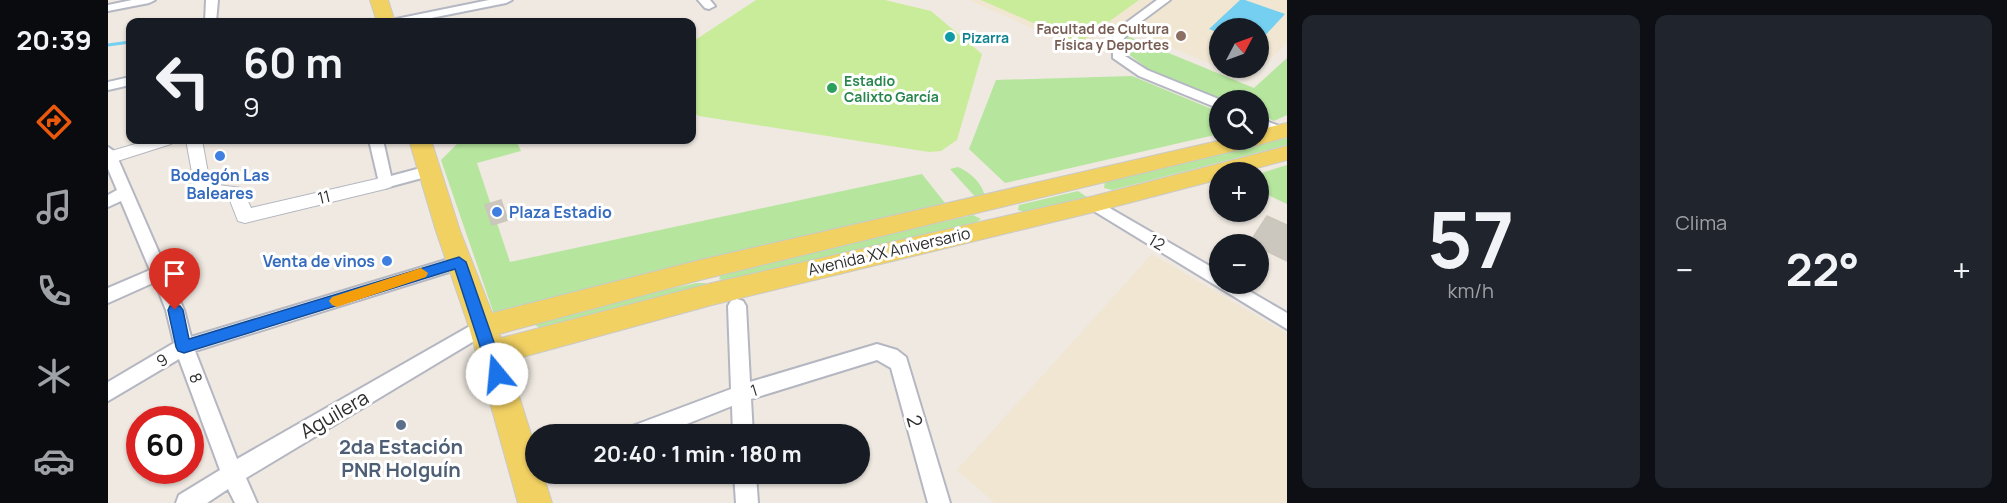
<!DOCTYPE html>
<html lang="es">
<head>
<meta charset="utf-8">
<style>
	body { margin:0; font-family:Manrope,sans-serif; background:#20242c; color:#f1f3f6; height:100vh; display:flex; flex-direction:column; font-size:22px; white-space:nowrap }
	* { box-sizing:border-box; margin:0 }
	p { font-size:20px; color:#9ea1a6 }
	.icon { flex:none; width:33px; height:33px; fill:none; stroke:currentColor; stroke-width:2; stroke-linecap:round; stroke-linejoin:round }
	.map { position:relative; flex:1; overflow:hidden }
	.panel { display:flex; flex-direction:column; gap:15px; padding:15px; background:#0d0f14; width:720px }
	.panel>* { flex:none }
	.banner { position:absolute; left:18px; top:18px; width:570px; height:126px; border-radius:12px; box-shadow:0 2px 4px #0004; background:#171b24; color:#f1f3f6; overflow:hidden }
	.needle { width:39px; rotate:49deg }
	.tools { position:absolute; left:1101px; top:18px; display:grid; gap:12px }
	.tools a { display:grid; place-items:center; width:60px; height:60px; border-radius:50%; background:#171b24; box-shadow:0 2px 4px #0004; font-size:30px }
	.speed { position:absolute; left:18px; top:406px; display:flex; gap:12px; font-size:30px; font-weight:700; text-align:center }
	.speed>* { display:grid; place-content:center; width:78px; height:78px; border-radius:50%; background:#171b24; box-shadow:0 2px 4px #0004; line-height:1 }
	.speed .limit { border:9px solid #d22; background:#fff; color:#111 }
	.pin { position:absolute; display:grid; place-items:center; width:51px; height:51px; color:#fff; margin:-62px -26px; border-radius:50% 50% 50% 0; rotate:-45deg; box-shadow:0 0 6px #0007 }
	.pin .icon { rotate:45deg }
	.me { position:absolute; width:66px; margin:-33px; rotate:343deg; stroke-linejoin:round; filter:drop-shadow(0 0 4px #0008) }
	.turn { display:flex; align-items:center; gap:21px; height:126px; padding:0 18px; font-size:27px }
	.turn .icon { width:78px; height:78px; stroke-width:2.5 }
	.turn b { display:block; font-size:42px; line-height:51px }
	.big { font-size:45px; font-weight:700; line-height:1.1 }
	.panel .tile { flex:1; display:flex; flex-direction:column; justify-content:center; gap:9px; min-width:0; padding:0 21px; border-radius:12px; background:#20242c }
	.panel .dial { align-items:center; gap:0 }
	.dial b { font-size:78px; line-height:1 }
	.heat { display:flex; justify-content:space-between; align-items:center; font-size:33px; direction:ltr }
	.panel .tiles { flex:1; display:grid; gap:15px; grid-template-columns:repeat(2,1fr) }
	.trip { position:absolute; left:417px; top:424px; width:345px; height:60px; border-radius:30px; background:#171b24; box-shadow:0 2px 4px #0004; font-weight:700; line-height:60px; text-align:center }
	main { display:flex; flex:1; min-height:0 }
	.tab-bar { display:flex; flex-direction:column; width:108px; justify-content:space-around; align-items:center; background:#090b0e; color:#9ea1a6 }
	.tab-bar .icon { width:42px; height:42px }
	.tab-bar .selected { color:#ea580c }
	.tab-bar b { font-size:27px; color:#f1f3f6 }
	.map>svg:first-child { display:block }
	.education { fill:#f0e6d1 }
	.green { fill:#b6e59e }
	.pitch { fill:#c9ec9a }
	.water { fill:#75cff0 }
	.lines { fill:none; stroke-linecap:round; stroke-linejoin:round }
	.stream { stroke:#75cff0; stroke-width:3 }
	.building { fill:#cbc7bf; stroke:#cbc5ba; stroke-width:1.5 }
	.minor-casing { stroke:#b4b7c1; stroke-width:4 }
	.tertiary-casing { stroke:#b4b7c1; stroke-width:2 }
	.primary-casing { stroke:#c9c9c9; stroke-width:2 }
	.minor { fill:#fff; fill-rule:evenodd }
	.tertiary { fill:#fff; fill-rule:evenodd }
	.primary { fill:#f2d163; fill-rule:evenodd }
	.route { fill:#1a73e8; stroke:#114b97; stroke-width:1.5 }
	.slow { fill:#f59e0b }
	.education-dot { fill:#8d6e63; stroke:#fff; stroke-width:2 }
	.culture-dot { fill:#0f9aa8; stroke:#fff; stroke-width:2 }
	.leisure-dot { fill:#2e9e5b; stroke:#fff; stroke-width:2 }
	.shop-dot { fill:#3f7fe0; stroke:#fff; stroke-width:2 }
	.service-dot { fill:#5c6f8a; stroke:#fff; stroke-width:2 }
	.labels { text-anchor:middle; dominant-baseline:central; stroke-width:6; stroke-linejoin:round; paint-order:stroke }
	.far-education-label { font-size:14px; font-weight:bold; fill:#785e54; stroke:#fff; text-anchor:end }
	.far-culture-label { font-size:14px; font-weight:bold; fill:#0d838f; stroke:#fff; text-anchor:start }
	.far-leisure-label { font-size:14px; font-weight:bold; fill:#27864d; stroke:#fff; text-anchor:start }
	.shop-label { font-size:16px; font-weight:bold; fill:#366cbe; stroke:#fff }
	.street-label { font-size:16px; fill:#2e2e2e; stroke:#fff }
	.near-street-label { font-size:20px; fill:#2e2e2e; stroke:#fff }
	.near-service-label { font-size:20px; font-weight:bold; fill:#4e5e75; stroke:#fff }
</style>
</head>
<body>
<main>
<nav class="tab-bar">
<b>20:39</b>
<svg class="icon selected" aria-label="directions" viewBox="0 0 24 24"><path d="M12 3l9 9-9 9-9-9zM9 14v-3h6M13 9l2 2-2 2"/></svg>
<svg class="icon" aria-label="music" viewBox="0 0 24 24"><path d="M9 18V5l10-2v13"/><circle cx="6" cy="18" r="3"/><circle cx="16" cy="16" r="3"/></svg>
<svg class="icon" aria-label="phone" viewBox="0 0 24 24"><path d="M5 4h4l2 5-3 2q2 4 5 5l2-3 5 2v4C11 20 4 13 5 4z"/></svg>
<svg class="icon" aria-label="climate" viewBox="0 0 24 24"><path d="M12 3v18M4 7l16 10M4 17L20 7"/></svg>
<svg class="icon" aria-label="car" viewBox="0 0 24 24"><path d="M5 17H2v-5l4-1 3-4h7l3 4 3 1v5h-3M9 17h6M6 11h13"/><circle cx="7" cy="17" r="2"/><circle cx="17" cy="17" r="2"/></svg>
</nav>
<div class="map">
<svg width="1179" height="503" viewBox="0 0 1179 503">
	<rect width="100%" height="100%" fill="#efe9e1"/>
	<path class="education" d="M861,0H1179V43L1141,79L1112,68H1150V28H1112L1111,67L1006,24L971,49Z
		M1044,254L1179,334V503H887L849,470Z"/>
	<path class="green" d="M1019,36L1146,88L1179,58V115L1166,121L1151,114L1150,100H1116L1040,69L1019,53Z
		M1024,76L1111,112V134L897,183L861,149L888,80Z
		M1179,138V145L1004,190L996,188L997,181Z
		M349,140H408L413,151L369,163L402,262L814,174L837,203L387,317L333,160L350,143Z
		M1179,165V204L1151,191L1150,174Z
		M850,167C862,172 875,184 877,197L870,200L842,169Z
		M970,191L979,197L916,212L910,210L911,205Z
		M865,215L873,219L866,224L618,281L611,279L614,272Z
		M589,283H598L594,291L435,330L427,325L434,317Z"/>
	<path class="pitch" d="M648,0H777L823,11L874,54L849,140L833,151L821,152L591,116L584,111V42Z
		M873,0H1031L971,43Z"/>
	<path class="water" d="M1132,0H1137L1177,14L1151,42L1150,28H1112L1111,33L1101,29Z"/>
	<g class="lines">
		<path class="stream" d="M0,45L22,42"/>
	</g>
	<path class="building" d="M393,200L400,220L384,225L377,205Z
		M1159,216L1179,225V261L1150,247V244L1142,242Z"/>
	<g class="lines">
		<g class="minor-casing">
			<path id="minor" d="M24,0H47L41,3L0,11V5Z
				M98,0H110L108,22H97Z
				M381,0H404L398,3L303,22H282L288,19Z
				M590,0H602L607,6L601,9L597,8Z
				M1049,0H1062L1023,29L1015,40L1017,56L1039,70L1113,100L1112,109L1031,76L1005,58V37L1015,25Z
				M22,77V85L0,90V82Z
				M1150,118L1179,129V135H1169L1150,127Z
				M261,140H275L283,176L320,166L327,171L325,175L277,188L272,187Z
				M0,147L7,152L76,310L83,337L351,256L357,257L359,262L357,267L87,351L129,459L369,322L375,319L381,322L384,327L381,332L138,478L149,503H127L120,489L99,503H68L71,495L112,470L71,359L0,401V382L66,343L58,310L47,282L0,303V288L42,270L13,201L0,207V195L9,190L0,169Z
				M986,199L1112,272V284H1129L1179,313V329L981,208L978,204L981,200Z
				M629,299L635,301L638,306L642,382L769,344L789,350L798,357L842,503H820L783,368L769,360L643,399L645,435H625L624,406L551,435H516L519,428L623,389L620,306L623,301Z
				M626,474H648L650,503H628Z"/>
		</g>
		<g class="tertiary-casing">
			<path id="tertiary" d="M41,140H65L63,144L0,164V152Z
				M78,140H94L102,184L134,188L143,208L277,177L283,179L286,183L283,187L277,189L137,223L130,221L121,198L88,194Z"/>
		</g>
		<g class="primary-casing">
			<path id="primary" d="M262,0H280L287,22H269Z
				M1179,123V137L1150,145L592,280L391,334L393,338L604,283L986,196L1179,146V160L1134,172H1112V179L986,212L604,305L400,361L428,450V474H435L444,503H410L361,327L328,231L301,140H323L352,231L384,313L592,260L1114,140H1150V130Z"/>
		</g>
		<use href="#minor" class="minor"/>
		<use href="#tertiary" class="tertiary"/>
		<use href="#primary" class="primary"/>
	</g>
	<path class="route" d="M351,257L358,262L397,374L395,378L389,380L384,378L381,374L347,269L76,353L70,351L68,347L60,310L62,306H72L75,310L81,339Z"/>
	<path class="slow" d="M313,268L320,273L318,277L229,307L224,305L221,301L224,297Z"/>
	<circle class="education-dot" cx="1073" cy="36" r="6"/>
	<circle class="culture-dot" cx="842" cy="37" r="6"/>
	<circle class="leisure-dot" cx="724" cy="88" r="6"/>
	<g class="shop-dot">
		<circle cx="112" cy="156" r="6"/>
		<circle cx="389" cy="212" r="6"/>
		<circle cx="279" cy="261" r="6"/>
	</g>
	<circle class="service-dot" cx="293" cy="425" r="6"/>
	<g class="labels">
		<g class="far-education-label">
			<text x="1061" y="28">Facultad de Cultura<tspan x="1061" dy="16">Física y Deportes</tspan></text>
		</g>
		<g class="far-culture-label">
			<text x="854" y="37">Pizarra</text>
		</g>
		<g class="far-leisure-label">
			<text x="736" y="80">Estadio<tspan x="736" dy="16">Calixto García</tspan></text>
		</g>
		<g class="shop-label">
			<text x="112" y="175">Bodegón Las<tspan x="112" dy="18">Baleares</tspan></text>
			<text x="401" y="212" text-anchor="start">Plaza Estadio</text>
			<text x="267" y="261" text-anchor="end">Venta de vinos</text>
		</g>
		<g class="street-label">
			<text transform="translate(216 197) rotate(-13)">11</text>
			<text transform="translate(1049 242) rotate(31)">12</text>
			<text transform="translate(781 251) rotate(-13)">Avenida XX Aniversario</text>
			<text transform="translate(54 360) rotate(-31)">9</text>
			<text transform="translate(88 378) rotate(69)">8</text>
			<text transform="translate(646 390) rotate(-17)">1</text>
		</g>
		<g class="near-street-label">
			<text transform="translate(226 414) rotate(-30)">Aguilera</text>
			<text transform="translate(807 421) rotate(74)">2</text>
		</g>
		<g class="near-service-label">
			<text x="293" y="446">2da Estación<tspan x="293" dy="23">PNR Holguín</tspan></text>
		</g>
	</g>
</svg>
<div class="tools">
<a><svg class="needle" viewBox="-14 -14 28 28"><path d="M0-13l5 13h-10z" fill="#e53935"/><path d="M0 13l5-13h-10z" fill="#9ea1a6"/></svg></a>
<a><svg class="icon" aria-label="search" viewBox="0 0 24 24"><circle cx="10" cy="10" r="6"/><path d="M15 15l6 6"/></svg></a>
<a>+</a>
<a>−</a>
</div>
<div class="speed"><div class="limit">60</div></div>
<div class="pin" style="left:67px;top:310px;background:#d93025"><svg class="icon" aria-label="arrive" viewBox="0 0 24 24"><path d="M6 21V4h12l-3 4 3 4H6"/></svg></div>
<svg class="me" style="left:389px;top:374px" viewBox="-20 -20 40 40"><circle r="19" fill="#fff"/><path d="M0-13L10 11 0 6-10 11z" fill="#1a73e8"/></svg>
<div class="trip">20:40 · 1 min · 180 m</div>
<div class="banner">
<div class="turn"><svg class="icon" aria-label="left" viewBox="0 0 24 24"><path d="M17 20v-9H6M10 6l-5 5 5 5"/></svg><div><b>60 m</b>9</div></div>
</div>
</div>
<section class="panel">
<div class="tiles">
<div class="tile dial"><b>57</b><p>km/h</p></div>
<div class="tile"><p>Clima</p>
<div class="heat"><a>−</a><b class="big">22°</b><a>+</a></div>
</div>
</div>
</section>
</main>
</body>
</html>
